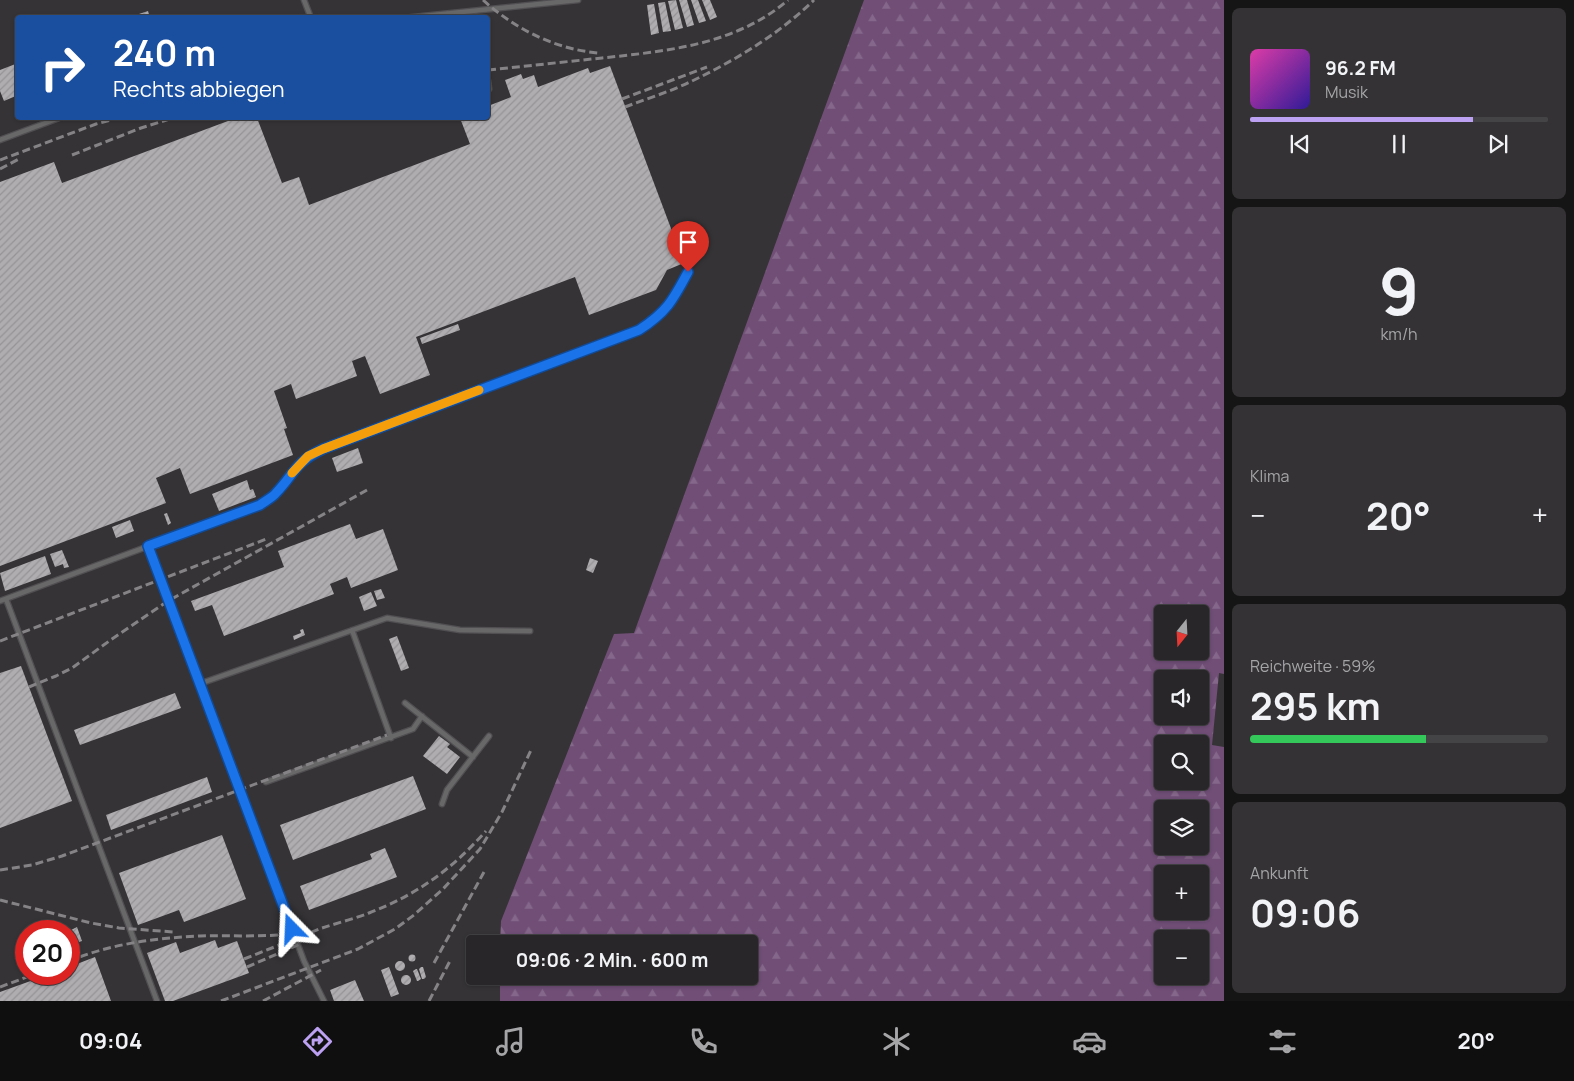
<!DOCTYPE html>
<html lang="de">
<head>
<meta charset="utf-8">
<style>
	body { margin:0; font-family:Manrope,sans-serif; background:#343234; color:#f1f3f6; height:100vh; display:flex; flex-direction:column; font-size:19px; white-space:nowrap }
	* { box-sizing:border-box; margin:0 }
	p { font-size:16px; color:#a5a5a8 }
	.icon { flex:none; width:28px; height:28px; fill:none; stroke:currentColor; stroke-width:2; stroke-linecap:round; stroke-linejoin:round }
	.map { position:relative; flex:1; overflow:hidden }
	.details { display:flex; flex-direction:column; gap:8px; padding:8px; background:#161516; width:350px }
	.details>* { flex:none }
	.guide { position:absolute; left:15px; top:15px; width:475px; height:105px; border-radius:5px; box-shadow:0 1px 4px #0004,0 0 0 1px #444345; background:#1a4fa0; color:#fff; overflow:hidden }
	.needle { width:32px; rotate:198deg }
	.fabs { position:absolute; left:1154px; top:605px; display:grid; gap:10px }
	.fabs a { display:grid; place-items:center; width:55px; height:55px; border-radius:5px; background:#282628; box-shadow:0 1px 4px #0004,0 0 0 1px #444345; font-size:25px }
	.speed { position:absolute; left:15px; top:920px; display:flex; gap:10px; font-size:25px; font-weight:700; text-align:center }
	.speed>* { display:grid; place-content:center; width:65px; height:65px; border-radius:50%; background:#282628; box-shadow:0 1px 4px #0004,0 0 0 1px #444345; line-height:1 }
	.speed .limit { border:8px solid #d22; background:#fff; color:#111 }
	.pin { position:absolute; display:grid; place-items:center; width:42px; height:42px; color:#fff; margin:-51px -21px; border-radius:50% 50% 50% 0; rotate:-45deg; box-shadow:0 0 5px #0007 }
	.pin .icon { rotate:45deg }
	.me { position:absolute; width:55px; margin:-28px; rotate:339deg; stroke-linejoin:round; filter:drop-shadow(0 0 4px #0008) }
	.turn { display:flex; align-items:center; gap:18px; height:105px; padding:0 15px; font-size:22px }
	.turn .icon { width:65px; height:65px; stroke-width:2.5 }
	.turn b { display:block; font-size:35px; line-height:42px }
	.big { font-size:38px; font-weight:700; line-height:1.1 }
	.details .card { flex:1; display:flex; flex-direction:column; justify-content:center; gap:8px; min-width:0; padding:0 18px; border-radius:8px; background:#343234 }
	.details .dial { align-items:center; gap:0 }
	.dial b { font-size:65px; line-height:1 }
	.song { display:flex; align-items:center; gap:15px }
	.cover { width:60px; height:60px; border-radius:8px; background:linear-gradient(135deg,hsl(320 70% 55%),hsl(250 70% 35%)) }
	.played { height:5px; border-radius:2px; background:linear-gradient(90deg,#bca0f2 75%,#444345 75%) }
	.keys { display:flex; justify-content:space-around; direction:ltr }
	.heat { display:flex; justify-content:space-between; align-items:center; font-size:28px; direction:ltr }
	.charge { height:8px; border-radius:4px; background:linear-gradient(90deg,#34c759 59%,#444345 0) }
	.trip { position:absolute; left:466px; top:935px; width:292px; height:50px; border-radius:5px; background:#282628; box-shadow:0 1px 4px #0004,0 0 0 1px #444345; font-weight:700; line-height:50px; text-align:center }
	.menu { display:flex; height:80px; justify-content:space-around; align-items:center; background:#100f10; color:#a5a5a8 }
	.menu .icon { width:35px; height:35px }
	.menu .active { color:#bca0f2 }
	.menu b { font-size:22px; color:#f1f3f6 }
	main { display:flex; flex:1; min-height:0 }
	.map>svg:first-child { display:block }
	.forest { fill:url(#forest-firs); fill-rule:evenodd }
	.building { fill:url(#building-hatch) }
	.lines { fill:none; stroke-linecap:round; stroke-linejoin:round }
	.lane-casing { stroke:#514f52; stroke-width:7 }
	.lane { stroke:#696869; stroke-width:4.5 }
	.rail { stroke:#858385; stroke-width:3; stroke-dasharray:8 4; stroke-linecap:butt }
	.route-casing { stroke:#114b97; stroke-width:12 }
	.route { stroke:#1a73e8; stroke-width:9 }
	.slow { stroke:#f59e0b; stroke-width:9 }
</style>
</head>
<body>
<main>
<div class="map">
<svg width="1224" height="1001" viewBox="0 0 1224 1001">
	<defs>
		<pattern id="forest-firs" width="22" height="20" patternUnits="userSpaceOnUse" patternTransform="scale(1.25)"><rect width="22" height="20" fill="#704e76"/><path d="M5 1l3.5 6h-7zM16 11l3.5 6h-7z" fill="#84678a"/></pattern>
		<pattern id="building-hatch" width="6" height="6" patternUnits="userSpaceOnUse" patternTransform="scale(1.25)"><rect width="6" height="6" fill="#b0adb0"/><path d="M-1 1l2-2M0 6l6-6M5 7l2-2" fill="none" stroke="#959395"/></pattern>
	</defs>
	<rect width="100%" height="100%" fill="#353336"/>
	<path class="forest" d="M864,0H1224V674L1219,673L1212,745L1224,747V1001H500V976H750V944H500L501,921L614,634L634,633ZM1162,614H1200V651H1162ZM1162,679H1200V716H1162ZM1162,744H1200V781H1162ZM1162,809H1200V846H1162ZM1162,874H1200V911H1162ZM1162,939H1200V976H1162Z"/>
	<path class="building" d="M676,0L683,28L675,30L668,1Z
		M679,0H687L694,25L687,27Z
		M691,0H698L706,21L699,23Z
		M702,0H710L717,17L710,20Z
		M665,2L671,31L663,32L658,3Z
		M654,4L659,33L651,35L647,5Z
		M148,11L150,18H130V17Z
		M18,63V95L4,101L0,91V70Z
		M610,66L684,263L667,270L656,290L589,315L575,277L416,337L430,375L380,394L365,356L352,361L357,376L296,399L291,384L274,391L287,428L284,429L293,455L190,494L180,468L156,478L166,503L0,566V182L54,162L62,183L236,118H257L282,183L299,177L309,205L470,144L460,118H488V106L511,97L505,80L521,74L523,79L534,75L538,87L588,68L590,73Z
		M458,324L460,330L422,344L420,338Z
		M358,448L363,463L337,472L332,458Z
		M247,480L250,490L253,489L256,497L219,511L212,494Z
		M167,513L171,523L168,525L164,514Z
		M130,520L134,531L116,538L112,527Z
		M350,524L356,539L383,529L398,570L351,588L347,577L330,584L334,594L224,636L212,605L195,611L191,601L284,567L278,551Z
		M62,550L69,567L64,568L63,564L55,567L50,554Z
		M45,556L51,574L5,591L0,573Z
		M590,558L598,561L593,573L586,570Z
		M381,589L385,598L377,600L374,591Z
		M371,592L377,606L364,611L359,597Z
		M303,629L305,635L294,640L293,636L301,633L300,630Z
		M397,636L409,668L401,671L389,639Z
		M21,666L72,801L0,828V673Z
		M175,693L181,708L80,745L74,730Z
		M439,736L450,744L447,747L460,757L447,774L423,756Z
		M413,776L426,809L293,860L280,825Z
		M207,777L212,792L111,830L106,815Z
		M222,835L246,899L184,922L179,910L138,925L119,873Z
		M385,848L397,877L309,910L300,886L372,859L370,854Z
		M77,927L82,941L76,943L71,930Z
		M215,940L218,948L237,941L249,973L173,1001H165L147,953L176,942L180,953Z
		M408.5 958a3.5 3.5 0 1 1 7 0a3.5 3.5 0 1 1-7 0Z
		M95,957L111,1001H0V992L50,974H69V967Z
		M395 966a5 5 0 1 1 10 0a5 5 0 1 1-10 0Z
		M389,967L399,994L391,997L381,970Z
		M421,967H423L426,977L424,979H422L419,969Z
		M416,969H417L421,979L418,981H417L413,971Z
		M401 980a5 5 0 1 1 10 0a5 5 0 1 1-10 0Z
		M355,980L364,1001H334L330,990Z"/>
	<g class="lines">
		<g class="lane-casing">
			<path id="lane" d="M304,0L311,18
				M404,18L578,0
				M488,81L489,89
				M0,140L59,118
				M148,546L304,961L324,1001
				M6,599L157,1001
				M0,601L260,505C265,501 272,498 276,493C295,473 295,462 323,449L639,330C667,312 673,301 688,272
				M352,630L391,738
				M199,684L387,618L460,630L530,631
				M405,703L473,757
				M266,782L413,729L422,716
				M442,804L447,790L489,736"/>
		</g>
		<use href="#lane" class="lane"/>
		<path class="rail" d="M483,0C515,29 555,49 598,53
			M488,70C526,66 564,62 602,58C667,51 736,45 788,0
			M622,99L707,67
			M625,107C646,99 669,92 690,82C734,61 778,35 814,0
			M72,155L141,128L173,118
			M0,160L96,124L119,118
			M0,169L19,159
			M0,641L269,538
			M29,687L56,676L72,668L112,639L168,601L367,490
			M0,870L32,865L62,856L387,735
			M0,900L91,923L119,928L174,932
			M244,959C270,949 296,938 322,928C337,923 354,919 369,913C418,894 451,870 486,831
			M69,961C111,944 154,938 200,936C234,935 269,938 303,932
			M434,963L484,872
			M247,967L300,944
			M0,987L35,974
			M221,1001L358,949L395,929L414,915L443,889L480,849L502,812L531,750
			M263,1001L321,970
			M429,1001L451,959"/>
	</g>
	<g class="lines">
		<g class="route-casing">
			<path id="route" d="M292,929L148,546L260,505C265,501 272,498 276,493C295,473 295,462 323,449L639,330C667,312 673,300 688,272"/>
		</g>
		<use href="#route" class="route"/>
		<path class="slow" d="M292,473L308,456L323,449L479,390"/>
	</g>
</svg>
<div class="fabs">
<a><svg class="needle" viewBox="-14 -14 28 28"><path d="M0-13l5 13h-10z" fill="#e53935"/><path d="M0 13l5-13h-10z" fill="#a5a5a8"/></svg></a>
<a><svg class="icon" aria-label="sound" viewBox="0 0 24 24"><path d="M4 9h4l5-4v14l-5-4H4zM17 9q2 3 0 6"/></svg></a>
<a><svg class="icon" aria-label="search" viewBox="0 0 24 24"><circle cx="10" cy="10" r="6"/><path d="M15 15l6 6"/></svg></a>
<a><svg class="icon" aria-label="layers" viewBox="0 0 24 24"><path d="M12 4l9 5-9 5-9-5zM3 14l9 5 9-5"/></svg></a>
<a>+</a>
<a>−</a>
</div>
<div class="speed"><div class="limit">20</div></div>
<div class="pin" style="left:688px;top:272px;background:#d93025"><svg class="icon" aria-label="arrive" viewBox="0 0 24 24"><path d="M6 21V4h12l-3 4 3 4H6"/></svg></div>
<svg class="me" style="left:292px;top:929px" viewBox="-20 -20 40 40"><path d="M0-17L14 15 0 8-14 15z" fill="#1a73e8" stroke="#fff" stroke-width="4"/></svg>
<div class="trip">09:06 · 2 Min. · 600 m</div>
<div class="guide">
<div class="turn"><svg class="icon" aria-label="right" viewBox="0 0 24 24"><path d="M7 20v-9h11M14 6l5 5-5 5"/></svg><div><b>240 m</b>Rechts abbiegen</div></div>
</div>
</div>
<section class="details">
<div class="card">
<div class="song"><i class="cover"></i><div><b>96.2 FM</b><p>Musik</p></div></div>
<div class="played"></div>
<div class="keys"><svg class="icon" aria-label="previous" viewBox="0 0 24 24"><path d="M18 5L8 12l10 7zM5 5v14"/></svg><svg class="icon" aria-label="pause" viewBox="0 0 24 24"><path d="M8 5v14M16 5v14"/></svg><svg class="icon" aria-label="next" viewBox="0 0 24 24"><path d="M6 5l10 7-10 7zM19 5v14"/></svg></div>
</div>
<div class="card dial"><b>9</b><p>km/h</p></div>
<div class="card"><p>Klima</p>
<div class="heat"><a>−</a><b class="big">20°</b><a>+</a></div>
</div>
<div class="card"><p>Reichweite · 59%</p><b class="big">295 km</b><div class="charge"></div></div>
<div class="card"><p>Ankunft</p><b class="big">09:06</b></div>
</section>
</main>
<nav class="menu">
<b>09:04</b>
<svg class="icon active" aria-label="directions" viewBox="0 0 24 24"><path d="M12 3l9 9-9 9-9-9zM9 14v-3h6M13 9l2 2-2 2"/></svg>
<svg class="icon" aria-label="music" viewBox="0 0 24 24"><path d="M9 18V5l10-2v13"/><circle cx="6" cy="18" r="3"/><circle cx="16" cy="16" r="3"/></svg>
<svg class="icon" aria-label="phone" viewBox="0 0 24 24"><path d="M5 4h4l2 5-3 2q2 4 5 5l2-3 5 2v4C11 20 4 13 5 4z"/></svg>
<svg class="icon" aria-label="climate" viewBox="0 0 24 24"><path d="M12 3v18M4 7l16 10M4 17L20 7"/></svg>
<svg class="icon" aria-label="car" viewBox="0 0 24 24"><path d="M5 17H2v-5l4-1 3-4h7l3 4 3 1v5h-3M9 17h6M6 11h13"/><circle cx="7" cy="17" r="2"/><circle cx="17" cy="17" r="2"/></svg>
<svg class="icon" aria-label="filters" viewBox="0 0 24 24"><path d="M4 7h16M4 17h16"/><circle cx="9" cy="7" r="2"/><circle cx="15" cy="17" r="2"/></svg>
<b>20°</b>
</nav>
</body>
</html>
